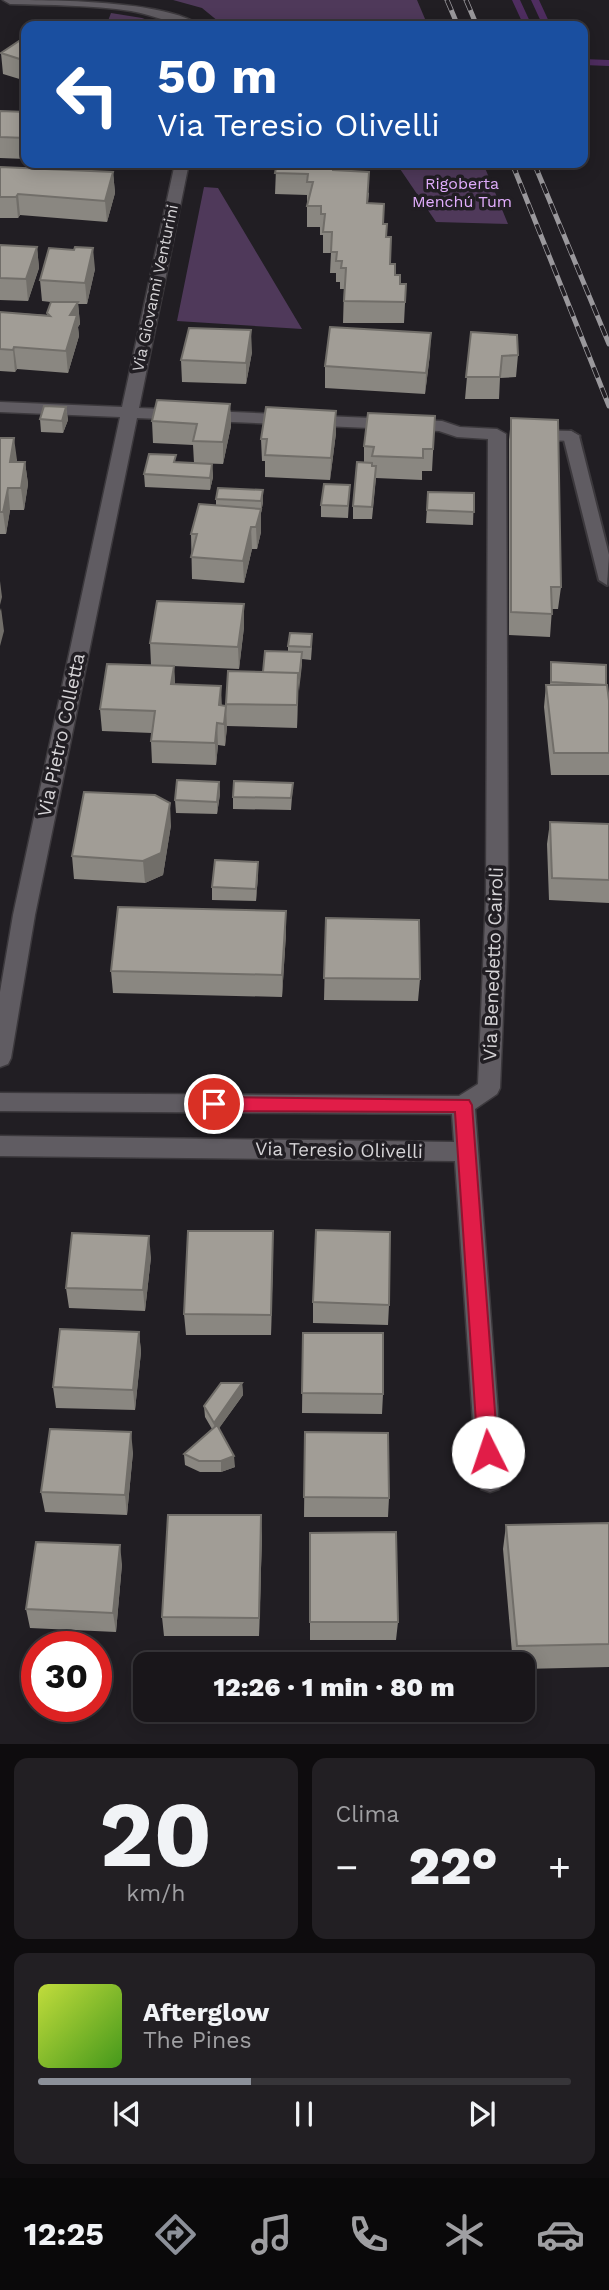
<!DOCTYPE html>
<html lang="it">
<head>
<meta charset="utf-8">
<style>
	body { margin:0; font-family:"Work Sans",sans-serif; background:#221f23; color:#f1f3f6; height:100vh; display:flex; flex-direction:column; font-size:26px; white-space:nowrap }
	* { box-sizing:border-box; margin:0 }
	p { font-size:23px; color:#9f9fa2 }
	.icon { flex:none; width:38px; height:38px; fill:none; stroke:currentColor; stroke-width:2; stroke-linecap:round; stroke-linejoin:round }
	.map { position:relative; height:1744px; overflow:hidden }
	.details { display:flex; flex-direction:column; gap:14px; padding:14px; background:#0e0c0e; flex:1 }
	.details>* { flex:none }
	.top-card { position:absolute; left:21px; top:21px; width:567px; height:147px; border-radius:14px; box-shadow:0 4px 18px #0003,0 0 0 2px #373539; background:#1a4fa0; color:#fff; overflow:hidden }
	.speed { position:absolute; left:21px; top:1631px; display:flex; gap:14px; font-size:35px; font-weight:700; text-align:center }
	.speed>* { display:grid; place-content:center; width:91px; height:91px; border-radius:50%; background:#19161a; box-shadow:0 4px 18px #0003,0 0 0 2px #373539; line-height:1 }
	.speed .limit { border:10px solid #d22; background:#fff; color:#111 }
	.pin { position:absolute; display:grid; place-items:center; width:60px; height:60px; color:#fff; margin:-30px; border:4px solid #fff; border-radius:50%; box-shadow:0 2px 7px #0007 }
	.me { position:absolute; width:77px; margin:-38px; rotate:356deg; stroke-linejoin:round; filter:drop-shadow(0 0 5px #0008) }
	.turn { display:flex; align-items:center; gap:24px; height:147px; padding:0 21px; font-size:32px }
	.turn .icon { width:91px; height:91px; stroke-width:2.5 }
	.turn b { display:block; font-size:49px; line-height:60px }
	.big { font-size:52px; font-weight:800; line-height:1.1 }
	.details .widget { flex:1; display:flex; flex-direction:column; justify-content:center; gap:10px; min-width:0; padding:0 24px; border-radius:14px; background:#221f23 }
	.details .dial { align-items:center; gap:0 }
	.dial b { font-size:91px; line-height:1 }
	.song { display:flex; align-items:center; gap:21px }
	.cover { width:84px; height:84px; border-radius:10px; background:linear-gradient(135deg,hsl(70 70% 55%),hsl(100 70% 35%)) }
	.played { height:7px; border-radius:4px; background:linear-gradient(90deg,#8c9099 40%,#373539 40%) }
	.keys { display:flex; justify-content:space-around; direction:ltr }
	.heat { display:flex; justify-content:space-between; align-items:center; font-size:38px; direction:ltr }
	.details .tiles { flex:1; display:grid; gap:14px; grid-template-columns:1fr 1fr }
	.widget:last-child { grid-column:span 2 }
	.trip { position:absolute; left:133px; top:1652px; width:402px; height:70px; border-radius:14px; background:#19161a; box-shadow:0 4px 18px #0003,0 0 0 2px #373539; font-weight:800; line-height:70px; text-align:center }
	.menu { display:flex; height:112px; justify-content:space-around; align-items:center; background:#0a090a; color:#9f9fa2 }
	.menu .icon { width:49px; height:49px }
	.menu .current { color:#8c9099 }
	.menu b { font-size:32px; color:#f1f3f6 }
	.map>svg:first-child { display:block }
	.green { fill:#4f395a }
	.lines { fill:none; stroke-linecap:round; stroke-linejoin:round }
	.stream { fill:#4f2d60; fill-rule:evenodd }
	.service-casing { stroke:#3c393d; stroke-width:4 }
	.minor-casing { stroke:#3c393d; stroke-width:3 }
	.service { fill:#605c62; fill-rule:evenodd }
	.minor { fill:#605c62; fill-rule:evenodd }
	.rail-casing { stroke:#9a989c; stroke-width:5 }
	.rail { stroke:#211e23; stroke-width:3.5; stroke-dasharray:11; stroke-linecap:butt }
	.wall { fill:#8a8781 }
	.shaded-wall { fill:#716e69 }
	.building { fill:#a19d96; stroke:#716e69; stroke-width:2 }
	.route { fill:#e11d48; stroke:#92132f; stroke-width:2 }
	.labels { text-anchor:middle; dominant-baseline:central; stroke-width:7; stroke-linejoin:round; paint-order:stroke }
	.far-park-label { font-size:16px; fill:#e2aefe; stroke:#211e23 }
	.far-street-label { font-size:16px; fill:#d6d4d7; stroke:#211e23 }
	.street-label { font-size:19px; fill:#d6d4d7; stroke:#211e23 }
</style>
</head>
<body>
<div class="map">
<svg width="609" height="1744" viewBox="0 0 609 1744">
	<rect width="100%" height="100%" fill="#211e23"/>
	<path class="green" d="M173,0H417L428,26H224L202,8Z
		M111,13L142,18L163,26H106Z
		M396,163H483L508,224L436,222Z
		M204,187L218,188L302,329L177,321Z"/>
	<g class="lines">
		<path class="stream" d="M512,0H520L532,26H524Z
			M531,0H539L551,26H543Z
			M583,59L609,60V66L583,65Z"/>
		<g class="service-casing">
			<path id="service" d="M571,431L579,436L609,555L607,585L599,580L563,436Z"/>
		</g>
		<g class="minor-casing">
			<path id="minor" d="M3,0C50,0 166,0 201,26C177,27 155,15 131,11C91,5 50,5 10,4Z
				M175,163H189L139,408L442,421L460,427L497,429L506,434L508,896L500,1088L497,1094L475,1109L503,1480L499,1489L490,1492L481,1489L477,1480L455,1161L0,1156V1136L454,1142L452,1114L0,1111V1093L459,1096L478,1084L486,896L488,439L457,437L439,431L137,418L35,915L11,1058L8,1064L0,1067V992L13,915L120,417L0,412V402L122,407Z
				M530,430L571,431L580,436L571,441L524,439L521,435L524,431Z"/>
		</g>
		<use href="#service" class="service"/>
		<use href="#minor" class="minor"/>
		<g class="rail-casing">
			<path id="rail" d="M447,0L458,26
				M466,0L477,26
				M512,163L609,406
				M534,163L609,344"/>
		</g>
		<use href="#rail" class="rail"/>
	</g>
	<path class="wall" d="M26,37V81L3,74L1,53Z
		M0,111L26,112V159L0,158Z
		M257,163H335V170L369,193L368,203L384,224L390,264L395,275L400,284H406L404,323H343L344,289H340V282H336V273H330L331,253H323V235H320V227H307V195L275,194L276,169L258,168Z
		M0,167L113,172L115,193L107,222L20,215L18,218H0Z
		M0,245L37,247L39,268L28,301L0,300Z
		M95,269L87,304H78L80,324L78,327L79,336L68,373L17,369L15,372L0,371V312L48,315L51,302L42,301L40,280Z
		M471,332L518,355L516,377L500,378L499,399H465Z
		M252,352L246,384L182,382L181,360Z
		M430,354L425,394L325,388V366Z
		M230,404L231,426L223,464L194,463L193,445L153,443L152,421Z
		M66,407L68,420L63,433L41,432L40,419Z
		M435,416L432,471H422V480L376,478L372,519H353V506L364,462V446Z
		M511,418L561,587L558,609H552L550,637L509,635V440Z
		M336,433L330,480L265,477V461H262L261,439Z
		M0,438L17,460L16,462H25L28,484L24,510H10L6,534H0Z
		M212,464L213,477L210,490L145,487L144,474Z
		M350,485L348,518L321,517V505Z
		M263,490V502L261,513V532L257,549H252L244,583L192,579L191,534L216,506V499Z
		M428,492L474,493L473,525L426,523Z
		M244,604V627L239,669L151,665L150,643Z
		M288,646H312L311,660L302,659L298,691L297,728L227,726L225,746L218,745L216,765L152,763L151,741L152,733L102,731L100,709L174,666L175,684L222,705L226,706L228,671L263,672L288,652Z
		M551,662L606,685L609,701V775H551L544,707L546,685H550Z
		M219,782L220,794L217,814L176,813L175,800Z
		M293,783L291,810L233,809V797Z
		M550,822L609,824V903L549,900L547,844Z
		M171,825L163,875L145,883L74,879L72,856Z
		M258,862V874L256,901L212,900V887Z
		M286,911V933L282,997L113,993L111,971Z
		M326,918L420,979L418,1001L324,1000Z
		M273,1252L271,1335H186L184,1314Z
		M151,1257L145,1311L69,1308L66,1288Z
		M313,1302L389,1305L388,1325L313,1323Z
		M139,1332L141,1352L135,1410L56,1408L53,1387Z
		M303,1333L383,1394L382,1414L302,1413Z
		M242,1383L243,1395L219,1428L235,1467L221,1472H200L185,1465L184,1454L212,1429L205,1417L204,1406Z
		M305,1432L389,1498L388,1517H304Z
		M133,1452L127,1515L45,1512L41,1492Z
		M609,1523V1667L523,1669V1664H513L503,1549L506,1525Z
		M310,1533L398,1622L396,1640H310Z
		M262,1535L259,1636H164L162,1617Z
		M122,1564L116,1632L30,1628L26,1609Z"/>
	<path class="shaded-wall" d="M113,172L115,193L107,222L105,201Z
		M18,194L20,215L18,218L16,197Z
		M37,247L39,268L28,301L26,279Z
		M93,248L95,269L87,304L85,283Z
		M78,302L80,324L78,327L79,336L68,373L66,351L70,315Z
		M251,330L252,352L246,384V363Z
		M431,333L430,354L425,394L426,373Z
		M14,347L17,369L15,372L13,350Z
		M230,404L231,426L223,464V442Z
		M66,407L68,420L63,433L62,421Z
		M336,411V433L330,480L331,458Z
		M14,438L17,460L13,484L10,462Z
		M25,462L28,484L24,510L21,488Z
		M212,464L213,477L210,490V478Z
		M8,488L10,510L6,534L3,512Z
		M263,490V502L261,513V501Z
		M261,509V532L257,549L256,527Z
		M251,527L252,549L244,583L243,561Z
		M0,581L2,597L0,605Z
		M244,604V627L239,669L238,647Z
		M1,608L4,631L0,646V611Z
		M302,652V665L299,691V679Z
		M174,666L175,689L171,684Z
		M298,673V695L297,728V705Z
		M221,686L222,708L219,705Z
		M226,706L227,728L225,746L224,724Z
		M217,723L218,745L216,765L215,743Z
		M219,782L220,794L217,814V802Z
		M170,803L171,825L163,875L145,883L143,861Z
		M258,862V874L256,901V889Z
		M286,911V933L282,997V975Z
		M273,1231V1252L271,1335V1315Z
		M149,1236L151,1257L145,1311L143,1290Z
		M139,1332L141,1352L135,1410L133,1390Z
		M242,1383L243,1395L215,1434L214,1423Z
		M131,1432L133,1452L127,1515L125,1495Z
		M234,1456L235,1467L221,1472V1461Z
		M261,1515L262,1535L259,1636V1618Z
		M120,1545L122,1564L116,1632L113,1613Z"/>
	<path class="building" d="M25,37L26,61L1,53Z
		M0,111L26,112V138L0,137Z
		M277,163H333V170L369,172L367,203L384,204L383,224H387L386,237H391L390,264H395V275H400V284H406L405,302L344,301L346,268H341L342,261H336L337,252H331L332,232H323L325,214H321V206H307L313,182H307L308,174L275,173Z
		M0,167L113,172L105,201L18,194L16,197H0Z
		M0,245L37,247L26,279L0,278Z
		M75,247L93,248L85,283L40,280L49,248L74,250Z
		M51,302H78L70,315H77L66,351L14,347L13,350L0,349V312L50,316L47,313Z
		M330,327L431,333L426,373L325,366Z
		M189,328L251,330L246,363L181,360Z
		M471,332L517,335L518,355L502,356L500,377H466Z
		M157,400L230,404L223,442L193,441L197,424L152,421Z
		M44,406L66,407L62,421L40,419Z
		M266,407L336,411L331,458L265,455L267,439H261Z
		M368,413L435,416L433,449H423V458L372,456L374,447L364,446Z
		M511,418L558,420L561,587H551L552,614L511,612Z
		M0,438H14L10,462H25L21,488H8L3,512H0Z
		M149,454L176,455L174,462L212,464L210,478L144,474Z
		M357,462L372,463V466H376L372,507L353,506Z
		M324,484L350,485L348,506L321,505Z
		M218,488L263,490L261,501L216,499Z
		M428,492L474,493V512L427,510Z
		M199,504L261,509L256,527H251L243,561L191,557L197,534H191Z
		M157,601L244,604L238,647L150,643Z
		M290,633L312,634L311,647L288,646Z
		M265,651L302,652L299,679L298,673L263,672Z
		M551,662L606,665V685L551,682Z
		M107,664L174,666L171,684L221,686L219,705L226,706L224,724L217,723L215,743L151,741L155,711L100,709Z
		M228,671L298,673L297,705L226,704Z
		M546,685H607L609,701V753H554Z
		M177,780L219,782L217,802L175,800Z
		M234,781L293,783L291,798L233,797Z
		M84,792L155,795L170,803L161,853L143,861L72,856Z
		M550,822L609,824V880L552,878Z
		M215,860L258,862L256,889L212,887Z
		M118,907L286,911L282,975L111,971Z
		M326,918L419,920L420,979L324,978Z
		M316,1230L390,1232L389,1305L313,1302Z
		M188,1231H273L271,1315L184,1314Z
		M72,1233L149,1236L143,1290L66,1288Z
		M60,1329L139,1332L133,1390L53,1387Z
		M303,1333H383V1394L302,1393Z
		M221,1383H242L214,1423L204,1406Z
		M217,1425L234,1456L221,1461H199L184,1454Z
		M50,1429L131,1432L125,1495L41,1492Z
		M305,1432L388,1433L389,1498L304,1497Z
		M168,1515H261L259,1618L162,1617Z
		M609,1523V1644L517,1646L506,1525Z
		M396,1532L398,1622H310V1533Z
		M36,1542L120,1545L113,1613L26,1609Z"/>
	<path class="route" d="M214,1097L469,1100L472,1105L498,1452L495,1459L488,1462L481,1459L478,1452L455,1112L214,1111L208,1109L205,1104L208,1099Z"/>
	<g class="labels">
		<g class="far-park-label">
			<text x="462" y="183">Rigoberta<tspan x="462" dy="18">Menchú Tum</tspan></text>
		</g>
		<g class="far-street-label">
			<text transform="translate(155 288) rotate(-78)">Via Giovanni Venturini</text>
		</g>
		<g class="street-label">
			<text transform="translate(61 735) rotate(-78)">Via Pietro Colletta</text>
			<text transform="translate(493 964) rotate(-88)">Via Benedetto Cairoli</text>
			<text transform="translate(339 1150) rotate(1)">Via Teresio Olivelli</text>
		</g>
	</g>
</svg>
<div class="speed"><div class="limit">30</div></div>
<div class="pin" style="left:214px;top:1104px;background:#d93025"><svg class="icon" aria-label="arrive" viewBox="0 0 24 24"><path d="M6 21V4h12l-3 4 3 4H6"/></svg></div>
<svg class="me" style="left:488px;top:1452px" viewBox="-20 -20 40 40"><circle r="19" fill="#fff"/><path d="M0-13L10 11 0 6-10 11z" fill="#e11d48"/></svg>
<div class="trip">12:26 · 1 min · 80 m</div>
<div class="top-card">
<div class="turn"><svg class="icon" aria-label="left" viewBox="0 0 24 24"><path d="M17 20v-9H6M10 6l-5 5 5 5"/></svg><div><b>50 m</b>Via Teresio Olivelli</div></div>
</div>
</div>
<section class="details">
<div class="tiles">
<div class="widget dial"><b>20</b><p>km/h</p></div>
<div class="widget"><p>Clima</p>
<div class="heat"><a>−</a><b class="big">22°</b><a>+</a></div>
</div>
<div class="widget">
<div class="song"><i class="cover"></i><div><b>Afterglow</b><p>The Pines</p></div></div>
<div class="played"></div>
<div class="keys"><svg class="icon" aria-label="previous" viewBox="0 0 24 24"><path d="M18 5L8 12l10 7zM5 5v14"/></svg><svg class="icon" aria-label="pause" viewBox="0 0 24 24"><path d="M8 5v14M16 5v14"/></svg><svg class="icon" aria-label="next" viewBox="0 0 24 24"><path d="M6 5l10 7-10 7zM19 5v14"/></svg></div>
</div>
</div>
</section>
<nav class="menu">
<b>12:25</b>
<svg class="icon current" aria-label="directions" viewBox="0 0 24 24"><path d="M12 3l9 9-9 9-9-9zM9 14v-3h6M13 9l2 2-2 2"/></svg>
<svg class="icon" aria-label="music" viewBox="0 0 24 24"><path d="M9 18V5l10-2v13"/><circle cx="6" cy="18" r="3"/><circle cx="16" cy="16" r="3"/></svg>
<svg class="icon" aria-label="phone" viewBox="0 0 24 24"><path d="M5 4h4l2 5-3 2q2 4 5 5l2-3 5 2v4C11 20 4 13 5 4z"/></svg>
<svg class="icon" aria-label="climate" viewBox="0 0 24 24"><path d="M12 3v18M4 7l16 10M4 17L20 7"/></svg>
<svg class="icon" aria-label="car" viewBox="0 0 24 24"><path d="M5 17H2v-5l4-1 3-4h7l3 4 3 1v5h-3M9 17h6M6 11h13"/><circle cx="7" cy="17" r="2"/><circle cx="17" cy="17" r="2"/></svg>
</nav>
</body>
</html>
